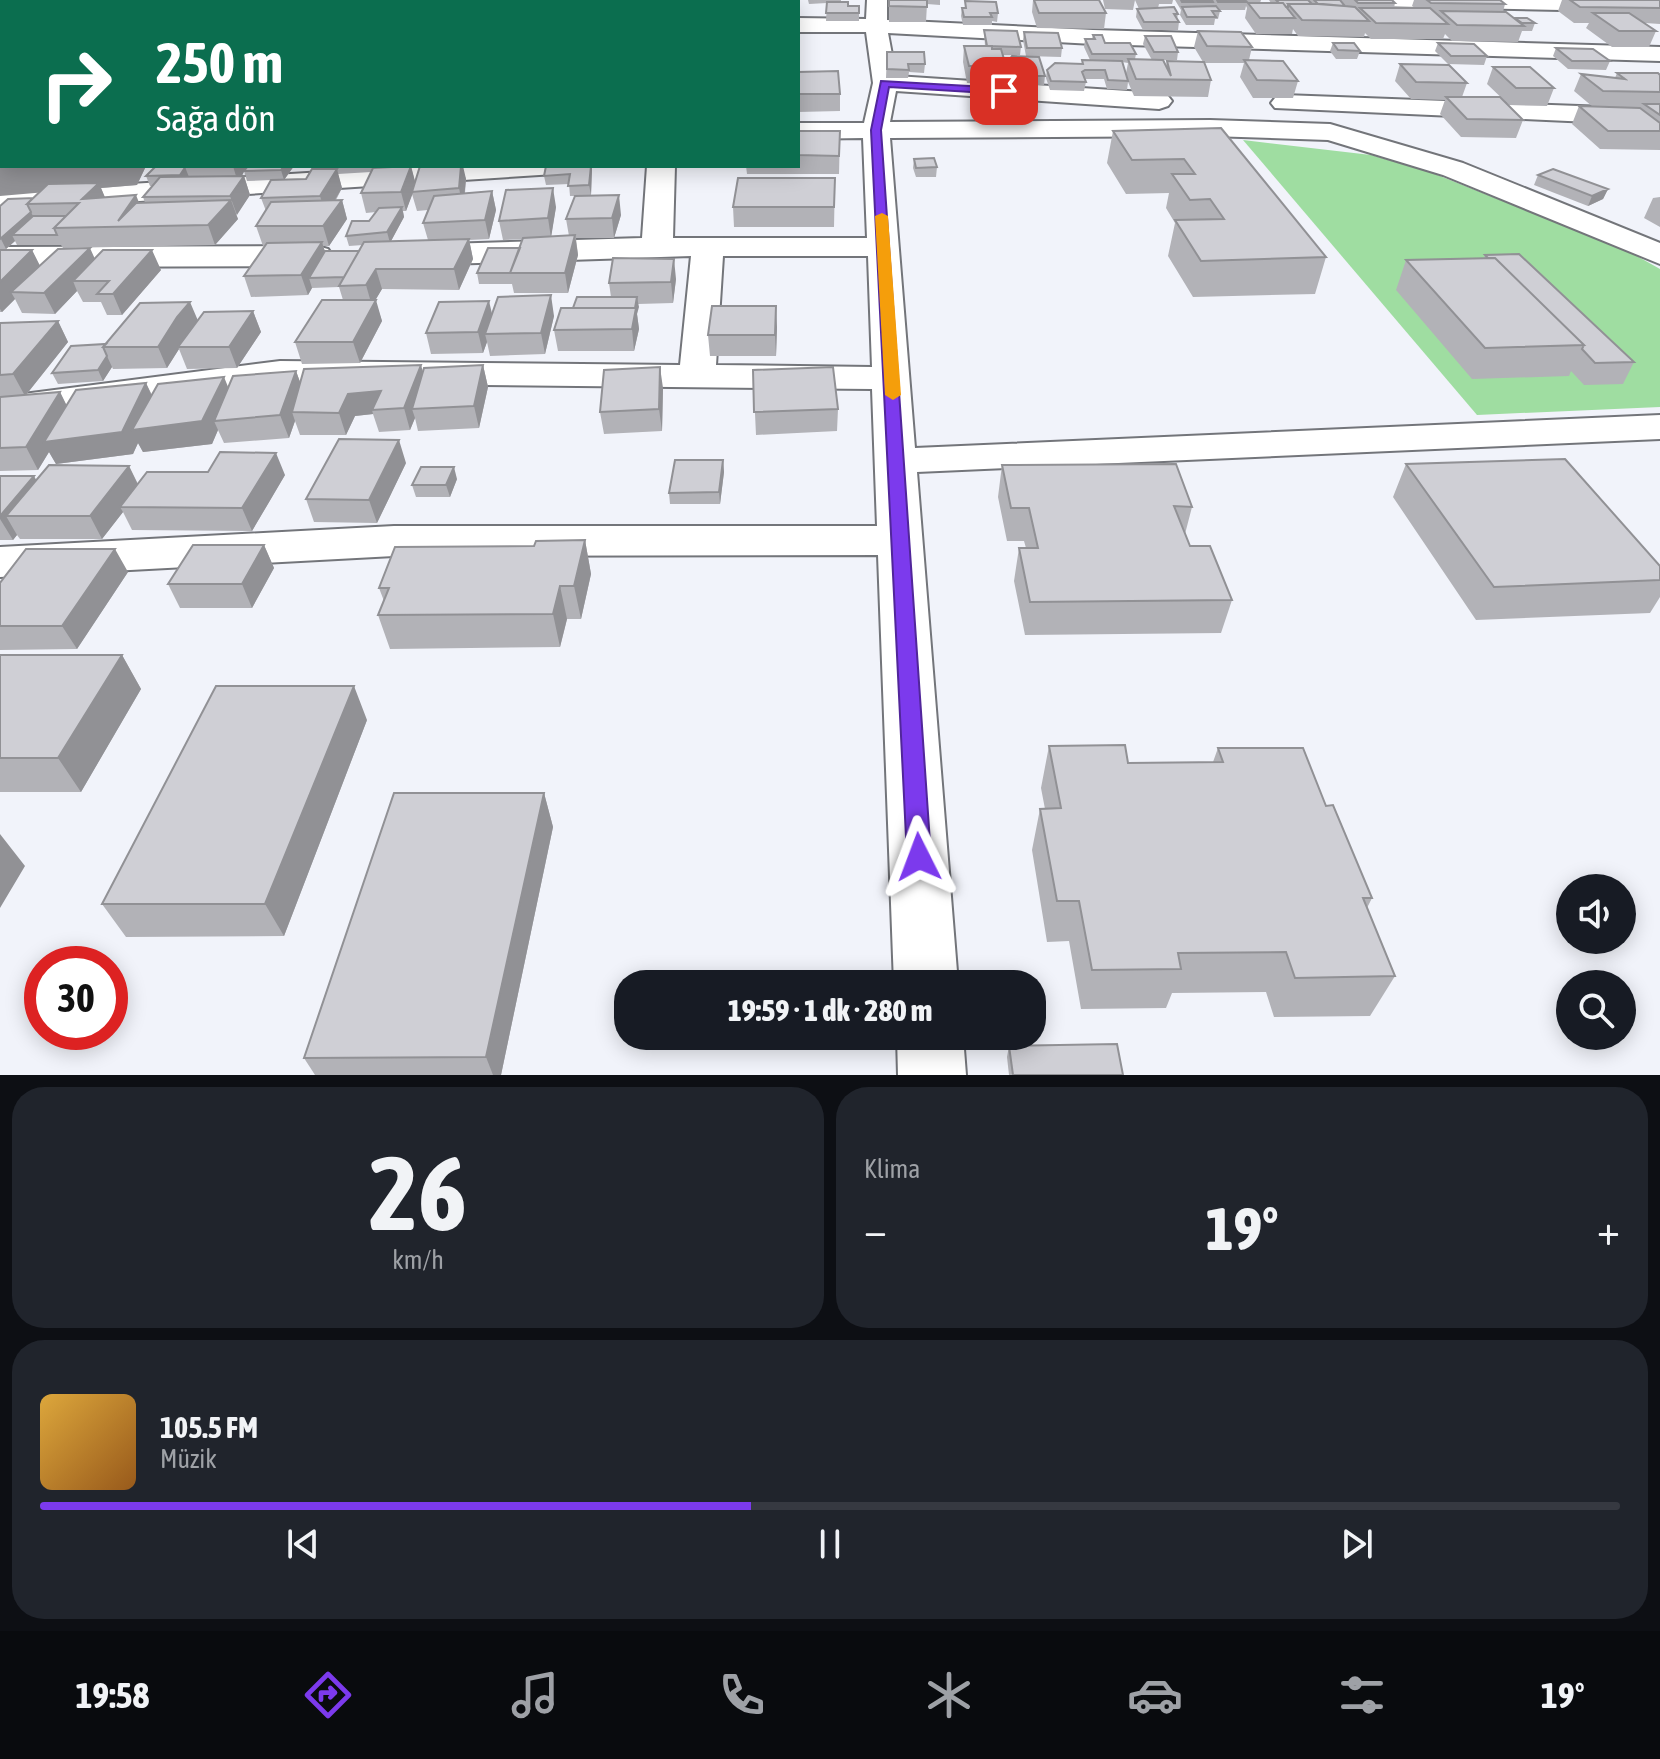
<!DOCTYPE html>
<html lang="tr">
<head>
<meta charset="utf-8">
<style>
	body { margin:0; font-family:"Asap Condensed",sans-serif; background:#20242c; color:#f1f3f6; height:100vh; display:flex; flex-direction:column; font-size:30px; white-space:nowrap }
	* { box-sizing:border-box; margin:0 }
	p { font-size:26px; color:#9ea1a6 }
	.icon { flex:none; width:44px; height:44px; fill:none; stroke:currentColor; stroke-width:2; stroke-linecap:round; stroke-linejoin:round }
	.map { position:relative; height:1075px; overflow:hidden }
	.drawer { display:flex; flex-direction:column; gap:12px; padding:12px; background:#0d0f14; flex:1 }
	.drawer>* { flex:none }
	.guide { position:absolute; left:0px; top:0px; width:800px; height:168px; box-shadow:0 4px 20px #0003; background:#0b6e4f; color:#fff; overflow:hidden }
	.fabs { position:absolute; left:1556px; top:874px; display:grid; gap:16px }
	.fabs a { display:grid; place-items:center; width:80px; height:80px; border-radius:50%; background:#171b24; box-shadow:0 4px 20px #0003; font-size:40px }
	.speed { position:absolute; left:24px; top:946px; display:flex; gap:16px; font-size:40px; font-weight:700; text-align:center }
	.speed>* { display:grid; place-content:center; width:104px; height:104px; border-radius:50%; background:#171b24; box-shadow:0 4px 20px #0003; line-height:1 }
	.speed .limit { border:12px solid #d22; background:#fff; color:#111 }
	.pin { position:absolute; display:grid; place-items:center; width:68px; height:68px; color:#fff; margin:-34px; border-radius:16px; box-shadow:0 4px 12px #0006 }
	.me { position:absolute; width:88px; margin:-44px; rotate:357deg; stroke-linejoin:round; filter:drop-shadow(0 0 6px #0008) }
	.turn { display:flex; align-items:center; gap:28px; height:168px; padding:0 24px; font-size:36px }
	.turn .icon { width:104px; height:104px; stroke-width:2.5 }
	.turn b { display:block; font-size:56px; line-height:68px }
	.big { font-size:60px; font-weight:800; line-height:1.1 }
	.drawer .card { flex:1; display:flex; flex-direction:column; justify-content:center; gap:12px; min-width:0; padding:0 28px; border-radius:32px; background:#20242c }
	.drawer .dial { align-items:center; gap:0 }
	.dial b { font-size:104px; line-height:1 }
	.song { display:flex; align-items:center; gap:24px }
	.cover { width:96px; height:96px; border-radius:12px; background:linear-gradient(135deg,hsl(40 70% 55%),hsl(30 70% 35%)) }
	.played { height:8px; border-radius:4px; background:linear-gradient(90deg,#7c3aed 45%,#363941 45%) }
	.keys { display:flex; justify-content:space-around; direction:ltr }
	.heat { display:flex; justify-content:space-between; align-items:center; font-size:44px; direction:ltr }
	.drawer .tiles { flex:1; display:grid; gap:12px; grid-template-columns:1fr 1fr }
	.card:last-child { grid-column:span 2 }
	.trip { position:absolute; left:614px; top:970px; width:432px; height:80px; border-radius:32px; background:#171b24; box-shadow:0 4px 20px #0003; font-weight:800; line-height:80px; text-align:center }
	.tab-bar { display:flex; height:128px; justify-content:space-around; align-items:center; background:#090b0e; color:#9ea1a6 }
	.tab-bar .icon { width:56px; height:56px }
	.tab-bar .current { color:#7c3aed }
	.tab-bar b { font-size:36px; color:#f1f3f6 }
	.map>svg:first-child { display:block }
	.green { fill:#9fdda1 }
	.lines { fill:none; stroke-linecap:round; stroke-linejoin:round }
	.minor-casing { stroke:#73757a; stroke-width:4 }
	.minor { fill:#fff; fill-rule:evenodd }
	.wall { fill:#b2b2b7; fill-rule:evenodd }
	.shaded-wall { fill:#919195 }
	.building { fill:#cfcfd5; stroke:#919195; stroke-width:2 }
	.route { fill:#7c3aed; stroke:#51269a; stroke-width:2 }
	.slow { fill:#f59e0b }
</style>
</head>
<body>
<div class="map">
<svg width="1660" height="1075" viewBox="0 0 1660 1075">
	<rect width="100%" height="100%" fill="#f1f3fa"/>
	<path class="green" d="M1243,140L1371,155L1430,172L1628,251L1660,269V407L1477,415Z"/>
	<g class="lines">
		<g class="minor-casing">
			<path id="minor" d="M53,0H73L74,2H54Z
				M867,0H887V20L1093,30L1660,47V61L1093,44L888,33L896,76L1159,93L1168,96L1172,101L1168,106L1159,109L896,91L890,122L1210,120L1330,124L1463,163L1660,243V264L1443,175L1328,140L1210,136L890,138L915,448L1660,415V439L917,472L958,984H894L878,555L394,556L0,577V547L394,526H877L872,389L280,383L0,421V397L280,361L680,365L691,256L414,265L403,262L398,255L403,248L414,245L642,238L647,166H675L673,238H867L863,138L798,139V123H864L873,83L866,32H798V18L866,19ZM723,256H868L872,367L716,365Z
				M1361,0H1660V12L1371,6Z
				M0,49H2V63H0Z
				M1284,95L1634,108L1643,111L1647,116L1643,121L1634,124L1275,108L1271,103L1275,98Z
				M421,166H569L565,172L555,174L0,210V192Z
				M317,246L328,249L333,256L328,263L317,266L0,267V247Z
				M897,1036H963L966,1075H898Z"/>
		</g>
		<use href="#minor" class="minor"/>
	</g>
	<path class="wall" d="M407,0H468V1L467,2H407Z
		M808,0H841V2L848,6H859V21H826L827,3L809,4Z
		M889,0H940V5L927,4L926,22H889Z
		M1033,0H1099L1106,13L1104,29L1037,28L1032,12Z
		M1103,0H1173L1172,4H1159L1158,8L1178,14L1177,19L1179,22L1178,30H1143L1136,17L1137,9H1139L1135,0L1133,10L1105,9Z
		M1175,0H1261L1260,3H1271L1269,0H1392L1395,3L1394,8H1415L1412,6L1414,0H1500L1505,4L1503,12L1514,19L1535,23L1532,31H1522L1518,42L1452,41L1445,34L1443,39H1371L1365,33L1364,37L1298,36L1293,29L1292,34H1256L1245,18L1247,8L1246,6L1245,10H1219L1220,11L1218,19H1215L1214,25H1186L1180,15L1181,10Z
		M1562,0H1660V24L1645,23L1656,31L1649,47H1612L1586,28L1589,23H1574L1558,11Z
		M965,1L998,13L997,22L992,21V25H963L961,16L962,8H965Z
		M984,30L1021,47L1020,55H1002L1006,66L1004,83H967L963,62L964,46H985Z
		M1198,31L1252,47L1249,60L1298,81L1293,98H1253L1240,77L1244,63H1204L1211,80L1208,97L1134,96L1128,82L1127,90L1107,89L1104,79H1084L1086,82L1084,91L1050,90L1046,78L1047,70L1082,64V60H1090L1084,47L1085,39H1092L1093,35L1105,43L1136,54L1135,59L1152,60L1143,44L1145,36L1178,52L1177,60H1164L1166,66L1167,61L1203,62L1194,47ZM1122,62L1128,63L1126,73Z
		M1024,32L1062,48L1061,57L1026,56L1023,40Z
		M1333,43L1360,51L1357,59H1336L1330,51Z
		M1438,43L1487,56L1484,65L1448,64L1435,51Z
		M1556,48L1610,61L1606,70L1568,69L1553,56Z
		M887,52L925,64L924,73L909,72L908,78H886Z
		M1012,56L1045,76L1044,85H1022L1018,74H1005L1006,65Z
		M1400,64L1467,83L1462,97L1523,120L1516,138L1461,137L1440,114L1445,100L1411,99L1395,81Z
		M1493,67L1554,88L1547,106L1509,105L1487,84Z
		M798,72L840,94V111L798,112Z
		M1617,73L1660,75V150L1600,149L1572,124L1579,106L1593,107L1574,91L1581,74L1615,78Z
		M1221,128L1326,257L1315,294L1193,297L1168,256L1175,223L1166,208L1169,193L1126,194L1107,163L1113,131Z
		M798,131H840L839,174H747L746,166H798Z
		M914,159L937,167L936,177H916L913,168Z
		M2,166H146L137,185L101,188L105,198L140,203H145L143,197L152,186H150L146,176L156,166H247L245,170L294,166L284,180L306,179L337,169L336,166H386L385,167H388V166H461L466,179L465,193L492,191L496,210L489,239L469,240L473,259L459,290L382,289L375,300L382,321L360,363L302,364L295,342L343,300L339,287L312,288L308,295L251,297L244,276L265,246H263L256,226L266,211L261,198L271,180L247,181L244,171L242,176H244L250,195L236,215L238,219L215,245L63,248L61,245H17L15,241L6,249H0V206L33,198L39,193ZM411,167H420L415,182ZM371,172L361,193L366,213L376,212L369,221L346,236L349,246L363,245L359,251H325L323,246H329L347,219L342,200H336L342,188L338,174ZM412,194L417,211L428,210L423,223L428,240L391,241L404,217L403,211H406Z
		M546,166H592L591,195L621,215L614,238H576L578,255L568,293H514L512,284H479L477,273L520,248L523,239L503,240L499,221L556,207L551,236H569L566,219L575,196H570L569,184L546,185L544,176Z
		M1538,175L1608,189L1603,199L1588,206L1534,185Z
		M835,178L834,227H734L733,207Z
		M1660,197V227L1644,218L1653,198Z
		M0,250H32L40,266L95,259L161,270L122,315H107L101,302H83L77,291L55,314L22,313L15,299L2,312H0Z
		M1485,255L1634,362L1623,384L1584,385L1571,371L1569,376L1472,379L1396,290L1406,260L1484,258Z
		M676,279L673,303L638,304L637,314L639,329L634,351H558L554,330L573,308L611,297L609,283Z
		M253,311L261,332L237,368L187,369L179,349L167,368L113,369L112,367L103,381L58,384L52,373L106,344L198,321Z
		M492,313L554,316L545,354L490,356L487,342L483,353L431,354L426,333Z
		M58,321L68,342L26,395L60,392L66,405L146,383L152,395L228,388L296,371L300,382L423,373L483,365L488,387L479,428L418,431L415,418L410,430L379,432L373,414L355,416L346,435H300L295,421L289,438L224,443L218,430L212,444L143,452L138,443L133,454L56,464L49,452L38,470L0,471V323Z
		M777,327L776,356H710L708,335Z
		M753,370L838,409L837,431L756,435Z
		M663,388L662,431L604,434L600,412Z
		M723,460L724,472L720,504H670L669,493Z
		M406,463L377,523L314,522L306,499Z
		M1406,464L1660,566V597L1650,613L1476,620L1393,497Z
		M1002,465L1192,507L1185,534L1190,546L1232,600L1221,633L1025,635L1014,581L1019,548H1026L1024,541H1007L998,497Z
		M129,466L138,484L285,475L252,531L132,530L123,512L102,539H20L17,535L13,540H0V476L36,480Z
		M457,479L450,497H416L412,485Z
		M585,540L591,574L581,619H567L560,647L390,649L378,615L384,601L379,588L534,546Z
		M264,545L274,568L252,608H180L168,584Z
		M128,572L77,649L0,650V583Z
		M0,655H122L141,689L81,792H0Z
		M367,720L284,936L126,937L102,904Z
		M1049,746L1128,763L1213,762L1218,748L1326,806L1372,898L1367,908L1395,976L1370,1016L1274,1017L1266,992L1172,993L1166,1008L1081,1009L1069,941L1047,942L1032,850L1040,809H1045L1041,788Z
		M544,793L553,827L501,1075H315L304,1058Z
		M1009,1046L1123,1075H1009L1007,1057Z"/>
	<path class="shaded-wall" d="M0,77H2V96H0Z
		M21,166H146L137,185L101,188L107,202L82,199L93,188L0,196V168Z
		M233,166H247L238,183Z
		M284,166H294L284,180L281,170Z
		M411,166L416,185L406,211L401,192Z
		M461,166H463L466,179L463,208L459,188Z
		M591,166H592V169L591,195L589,185Z
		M185,167L189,177L184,185L180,175Z
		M337,169L342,188L326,215L320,196Z
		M244,176L250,195L237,215L230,196Z
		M553,188L556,207L551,238L548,218Z
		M1608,189L1603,199L1588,206L1592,196Z
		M492,191L496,210L489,239L485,220Z
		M136,195L144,215L118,221Z
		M619,195L621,215L614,238L612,218Z
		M231,200L238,219L215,245L208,225Z
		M342,200L347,219L329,246L323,226Z
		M402,207L404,217L390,243L387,232Z
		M31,212L36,222L12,235L15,241L6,249L1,239Z
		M575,235L578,255L568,293L565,273Z
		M469,239L473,259L459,290L454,269Z
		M322,242L328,262L309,278L312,288L308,295L301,275Z
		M90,248L99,268L73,281L77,291L55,314L44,293Z
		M32,250L42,270L11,292L15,299L2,312L0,309V282Z
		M152,250L161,270L122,315L113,294Z
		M674,259L676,279L673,303L671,282Z
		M376,269L382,289L372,306L366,285Z
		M551,295L554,316L545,354L541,333Z
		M637,297L639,307L637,314L639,329L634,351L632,329L633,313Z
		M376,300L382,321L360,363L353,342Z
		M489,301L494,322L485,334L487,342L483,353L478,332Z
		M190,302L199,323L178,347L179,349L167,368L158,347L177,317Z
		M776,306L777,327L776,356L775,335Z
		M253,311L261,332L237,368L229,347Z
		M58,321L68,342L25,396L13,374Z
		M107,356L112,367L103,381L98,370Z
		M421,365L427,386L412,409L415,418L410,430L404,408Z
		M483,365L488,387L479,428L474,406Z
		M660,367L663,388L662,431L659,409Z
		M296,371L304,393L292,412L295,421L289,438L280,415Z
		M224,377L233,399L214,421L218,430L212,444L143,452L138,443L133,454L56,464L49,452L38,470L26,447L60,392L71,414L146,383L156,405Z
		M381,391L372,410L373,414L355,416L346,435L339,413L348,394Z
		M399,440L406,463L377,523L369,500Z
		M276,453L285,475L252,531L242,508Z
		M723,460L724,472L720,504L719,492Z
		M129,466L140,489L120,507L123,512L102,539L90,516Z
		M454,467L457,479L450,497L446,485Z
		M34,476L47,499L6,516L17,535L13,540L0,519V516Z
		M585,540L591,574L581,619L574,586Z
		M264,545L274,568L252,608L242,584Z
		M115,549L128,572L77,649L62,626Z
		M560,586L567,619L560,647L553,614Z
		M122,655L141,689L81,792L58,758Z
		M354,686L367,720L284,936L265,904Z
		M544,793L553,827L501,1075H493L486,1057Z
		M0,834L25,866L0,908Z"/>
	<path class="building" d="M13,0H47L50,2H5Z
		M194,0H231L229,2H192Z
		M269,0H297L295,2H266Z
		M359,0H391L389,2H357Z
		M501,0H538L536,2H500Z
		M591,0H619L618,2H589Z
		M622,0H648L647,2H621Z
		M655,0H679L678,2H654Z
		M684,0H712V2H684Z
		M720,0H741V2H720Z
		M889,0H927V7L889,6Z
		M1034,0H1099L1106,13H1039Z
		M1181,0H1212L1213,2H1182Z
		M1217,0H1245L1247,2H1218Z
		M1276,0H1308L1312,4H1288V7H1286L1283,3H1279Z
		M1314,0H1340L1345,6L1318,4Z
		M1355,0H1392L1395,3H1358Z
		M1427,0H1500L1505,4L1431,3Z
		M1570,0H1660V8L1580,7Z
		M965,1L996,2L998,13H990L992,17H964L962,8H966Z
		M827,2H848V6H859V13H826Z
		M1248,3H1283L1295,18H1260Z
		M1288,4H1323L1355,7L1369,21L1302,20Z
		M1216,6L1220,11H1212L1216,17H1187L1182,7Z
		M1174,7L1178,14H1174L1179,22H1144L1137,9Z
		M1360,8H1430L1448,24L1376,23Z
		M1441,11L1506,12L1524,26L1457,25Z
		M1593,13H1629L1656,31H1619Z
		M1515,18H1527L1535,23H1522Z
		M984,30L1017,31L1021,47L987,46Z
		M1198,31L1241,32L1252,47L1207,46Z
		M1024,32L1058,33L1062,48H1027Z
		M1093,35H1102L1105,43H1130L1136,54H1092L1085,39H1095Z
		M1145,36H1171L1178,52H1154Z
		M1333,43H1354L1360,51L1338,50Z
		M1438,43L1474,44L1487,56H1451Z
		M964,46H992V49H1001L1006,66H969Z
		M1556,48L1593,49L1610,61H1572Z
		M887,52H924L925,64H908L909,70L887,69Z
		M1012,56L1039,57L1045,76H1022L1019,65H1006Z
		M0,59H2V77H0Z
		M1128,59L1163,60L1171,76L1167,61L1204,62L1211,80L1136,79Z
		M1082,60L1122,61L1128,81L1108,80L1105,70H1085L1082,72L1086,82L1051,81L1047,70L1055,63L1083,64Z
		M1244,60L1283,61L1298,81L1257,80Z
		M1400,64L1449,65L1467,83L1416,82Z
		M1493,67H1530L1554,88H1516Z
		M838,71L840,94H798V72Z
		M1617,73H1658L1660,75V92L1603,91L1581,74L1625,79Z
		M1446,97H1500L1523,120L1467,119Z
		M1644,104H1660V115Z
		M0,105H2V122H0Z
		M1579,106L1640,108L1660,123V131H1608Z
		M1221,128L1326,257L1201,261L1175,220L1224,219L1210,199L1190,200L1172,174H1195L1184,159L1132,160L1113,131Z
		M798,131H840L839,156L798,155Z
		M0,144H2V166H21L0,168Z
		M934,158L937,167L916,168L914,159Z
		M156,166H186L180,175L146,176Z
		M248,166H284L281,170L244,171Z
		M411,166L401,192L361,193L373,168Z
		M420,166H461L459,188L412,192Z
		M546,166H591L589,185L568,186L570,174L544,176Z
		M312,169H337L320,196L261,198L271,180L306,179Z
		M1553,169L1608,189L1592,196L1538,175Z
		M244,176L230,196L143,197L160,177Z
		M738,178H835L834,207H733Z
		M99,183L82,199L136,195L118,221L136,203L231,200L208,225L54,228L79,203L27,204L48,184Z
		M553,188L548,218L499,221L506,190Z
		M492,191L485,220L423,223L434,196Z
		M619,195L612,218L566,219L575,196Z
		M33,198L27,204L31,212L0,239V206L8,199Z
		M342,200L323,226H256L271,202Z
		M402,207L387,232L346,236L352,221H369L379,208Z
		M33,216H66L54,228L57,235H12Z
		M575,235L565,273H510L523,238Z
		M469,239L454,269H376L366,285L339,286L364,242Z
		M322,242L301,275L244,276L267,243Z
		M90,248L44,293L11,292L58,249Z
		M488,248H520L510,273H477Z
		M0,250H32L0,282Z
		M103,250H152L113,294H97L109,281H73Z
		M325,251H359L344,277L309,278Z
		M1519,254L1634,362L1595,363L1582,349L1584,345L1495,258H1488L1485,255Z
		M613,258L674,259L671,282L609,283Z
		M1495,258L1584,345L1485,348L1406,260Z
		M551,295L541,333L485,334L498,297Z
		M577,297H637L635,308H573Z
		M322,300H376L353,342H295Z
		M489,301L478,332L426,333L439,302Z
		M190,302L177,317L158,347H103L140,303Z
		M712,306H776L775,335H708Z
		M561,308H636L632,329L554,330Z
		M253,311L229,347H178L204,312Z
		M58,321L13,374L0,375V323Z
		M106,344L103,347L107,356L98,370L52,373L71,346Z
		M421,365L404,408L372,410L381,391L348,394L339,413L292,412L304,369Z
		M483,365L474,406L412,409L424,368Z
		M660,367L659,409L600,412L604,370Z
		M833,367L838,409L754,412L753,370Z
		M296,371L280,415L214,421L233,376Z
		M224,377L202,421L132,430L158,384Z
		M146,383L122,432L44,442L76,390Z
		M60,392L26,447L0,448V397Z
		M339,439L399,440L369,500L306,499Z
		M220,452L276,453L242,508L120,507L147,472H208Z
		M1565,459L1660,566V580L1494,587L1406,464Z
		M675,460H723L719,492L669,493Z
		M1176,464L1192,507L1174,506L1190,546H1210L1232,600L1030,602L1019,548H1038L1029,508H1011L1002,465Z
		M49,465L129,466L90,516H6Z
		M421,467H454L446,485H412Z
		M0,476H34L0,516Z
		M585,540L574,586H560L553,614L378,615L389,588H379L395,547L534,546L536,541Z
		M193,545H264L242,584H168Z
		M26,549H115L62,626H0V583Z
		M0,655H122L58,758H0Z
		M216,686H354L265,904H102Z
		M1125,745L1128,763L1223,762L1218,748H1303L1326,806L1333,805L1372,898H1363L1395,976L1295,978L1286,952L1178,953L1181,969L1092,970L1079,901H1057L1040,809L1061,808L1049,746Z
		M394,793H544L486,1057L304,1058Z
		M1117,1044L1123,1075H1013L1009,1046Z"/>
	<path class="route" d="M881,81L1004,88L1009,91L1004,94L889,87L881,130L931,857L927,865L919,868L910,865L907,857L871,130Z"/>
	<path class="slow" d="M882,213L888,216L901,395L893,400L885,395L875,216Z"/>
</svg>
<div class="fabs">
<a><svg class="icon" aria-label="sound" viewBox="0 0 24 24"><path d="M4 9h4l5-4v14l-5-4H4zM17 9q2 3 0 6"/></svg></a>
<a><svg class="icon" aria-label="search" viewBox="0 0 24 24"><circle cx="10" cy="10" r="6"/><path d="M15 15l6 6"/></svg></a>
</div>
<div class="speed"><div class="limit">30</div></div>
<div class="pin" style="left:1004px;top:91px;background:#d93025"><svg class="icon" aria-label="arrive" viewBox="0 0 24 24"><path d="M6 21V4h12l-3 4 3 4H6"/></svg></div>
<svg class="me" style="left:919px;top:857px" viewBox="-20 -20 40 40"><path d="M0-17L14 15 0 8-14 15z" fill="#7c3aed" stroke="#fff" stroke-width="4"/></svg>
<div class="trip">19:59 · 1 dk · 280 m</div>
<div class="guide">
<div class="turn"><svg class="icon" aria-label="right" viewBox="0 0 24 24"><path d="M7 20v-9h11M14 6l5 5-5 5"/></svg><div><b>250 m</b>Sağa dön</div></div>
</div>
</div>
<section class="drawer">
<div class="tiles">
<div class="card dial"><b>26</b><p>km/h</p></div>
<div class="card"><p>Klima</p>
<div class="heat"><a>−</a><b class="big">19°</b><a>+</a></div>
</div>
<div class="card">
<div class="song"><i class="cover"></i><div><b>105.5 FM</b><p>Müzik</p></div></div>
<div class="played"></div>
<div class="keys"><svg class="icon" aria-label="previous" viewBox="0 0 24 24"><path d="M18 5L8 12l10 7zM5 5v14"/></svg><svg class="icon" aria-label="pause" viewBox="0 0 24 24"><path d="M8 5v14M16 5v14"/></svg><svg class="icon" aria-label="next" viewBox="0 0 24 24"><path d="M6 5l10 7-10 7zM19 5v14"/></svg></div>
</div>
</div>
</section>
<nav class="tab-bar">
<b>19:58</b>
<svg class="icon current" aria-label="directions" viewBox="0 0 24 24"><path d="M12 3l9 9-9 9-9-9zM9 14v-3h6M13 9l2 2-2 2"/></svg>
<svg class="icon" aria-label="music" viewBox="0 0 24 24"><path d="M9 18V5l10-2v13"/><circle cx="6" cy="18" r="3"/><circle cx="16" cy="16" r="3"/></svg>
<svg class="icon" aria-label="phone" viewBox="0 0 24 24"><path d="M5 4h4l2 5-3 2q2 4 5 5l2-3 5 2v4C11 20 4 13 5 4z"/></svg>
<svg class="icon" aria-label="climate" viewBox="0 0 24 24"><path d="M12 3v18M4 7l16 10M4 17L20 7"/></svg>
<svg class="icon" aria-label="car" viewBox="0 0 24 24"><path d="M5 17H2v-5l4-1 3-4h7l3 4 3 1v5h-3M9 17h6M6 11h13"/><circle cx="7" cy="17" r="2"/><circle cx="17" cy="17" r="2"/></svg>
<svg class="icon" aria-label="filters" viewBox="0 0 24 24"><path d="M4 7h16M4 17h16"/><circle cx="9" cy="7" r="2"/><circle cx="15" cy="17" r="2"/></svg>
<b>19°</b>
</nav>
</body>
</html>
